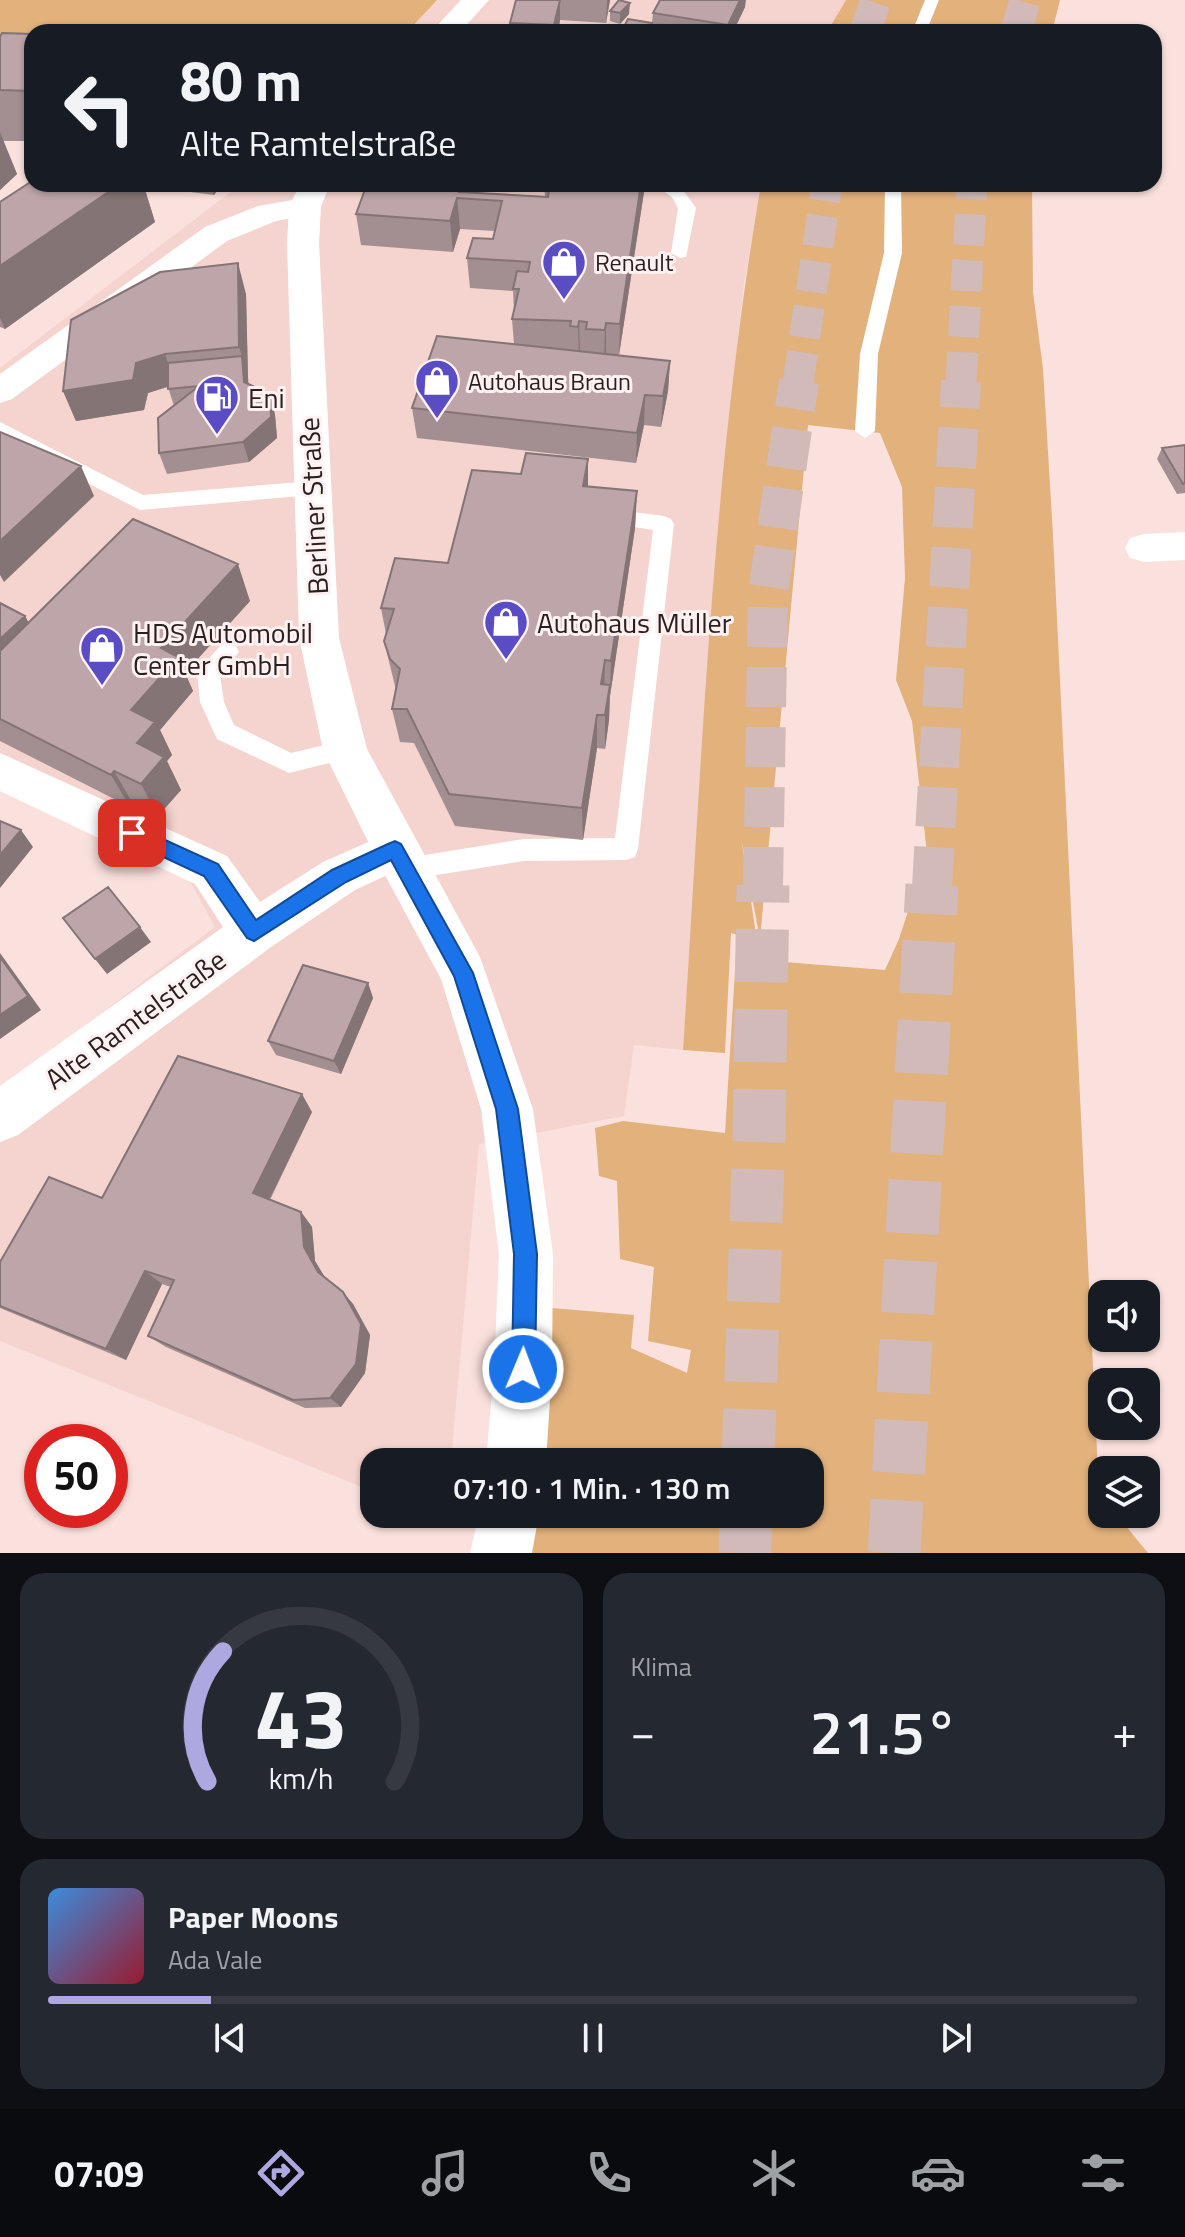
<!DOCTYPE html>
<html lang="de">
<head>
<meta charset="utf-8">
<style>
	body { margin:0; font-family:"Titillium Web",sans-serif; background:#242831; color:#f1f3f6; height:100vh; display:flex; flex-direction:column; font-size:30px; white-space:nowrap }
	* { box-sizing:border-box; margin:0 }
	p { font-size:26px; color:#9ea1a6 }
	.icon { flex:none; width:44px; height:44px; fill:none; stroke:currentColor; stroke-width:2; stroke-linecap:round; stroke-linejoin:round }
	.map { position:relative; height:1553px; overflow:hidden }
	.details { display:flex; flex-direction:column; gap:20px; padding:20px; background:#0d0f14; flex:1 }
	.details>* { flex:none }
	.hud { position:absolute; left:24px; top:24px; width:1138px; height:168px; border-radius:24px; box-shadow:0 2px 6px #0004; background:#171b24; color:#f1f3f6; overflow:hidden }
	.fabs { position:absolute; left:1088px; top:1280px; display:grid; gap:16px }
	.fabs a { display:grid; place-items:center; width:72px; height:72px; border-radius:16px; background:#171b24; box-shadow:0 2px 6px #0004; font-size:40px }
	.speed { position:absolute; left:24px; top:1424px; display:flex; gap:16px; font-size:40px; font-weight:700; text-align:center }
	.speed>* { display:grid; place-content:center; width:104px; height:104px; border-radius:50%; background:#171b24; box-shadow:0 2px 6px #0004; line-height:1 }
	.speed .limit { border:12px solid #d22; background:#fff; color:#111 }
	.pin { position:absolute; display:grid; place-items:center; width:68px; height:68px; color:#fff; margin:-34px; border-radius:16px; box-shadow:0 4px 12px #0006 }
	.me { position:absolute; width:88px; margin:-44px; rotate:1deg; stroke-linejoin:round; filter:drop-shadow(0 0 6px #0008) }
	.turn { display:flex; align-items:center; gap:28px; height:168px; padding:0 24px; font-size:36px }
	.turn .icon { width:104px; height:104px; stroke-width:2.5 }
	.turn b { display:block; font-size:56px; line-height:68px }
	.big { font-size:60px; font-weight:600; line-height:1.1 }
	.details .tile { flex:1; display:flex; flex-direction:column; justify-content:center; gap:12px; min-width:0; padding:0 28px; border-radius:24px; background:#242831 }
	.details .dial { align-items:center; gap:0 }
	.dial svg { height:208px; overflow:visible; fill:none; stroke:#363941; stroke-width:7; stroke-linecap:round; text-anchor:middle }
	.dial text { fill:#f1f3f6; stroke:none }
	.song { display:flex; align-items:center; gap:24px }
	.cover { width:96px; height:96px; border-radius:12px; background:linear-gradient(135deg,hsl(210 70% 55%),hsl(350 70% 35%)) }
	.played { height:8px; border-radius:4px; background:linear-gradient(90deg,#ada8e0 15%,#363941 15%) }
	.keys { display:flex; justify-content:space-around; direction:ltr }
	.heat { display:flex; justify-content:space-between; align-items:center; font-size:44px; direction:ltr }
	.details .tiles { flex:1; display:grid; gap:20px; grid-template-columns:1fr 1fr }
	.tile:last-child { grid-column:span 2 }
	.trip { position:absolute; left:360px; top:1448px; width:464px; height:80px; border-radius:24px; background:#171b24; box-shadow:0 2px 6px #0004; font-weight:600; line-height:80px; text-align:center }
	.tabs { display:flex; height:128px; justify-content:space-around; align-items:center; background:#090b0e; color:#9ea1a6 }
	.tabs .icon { width:56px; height:56px }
	.tabs .current { color:#ada8e0 }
	.tabs b { font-size:36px; color:#f1f3f6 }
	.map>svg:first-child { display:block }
	.built { fill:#f5d3ce }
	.green { fill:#e2b17c; fill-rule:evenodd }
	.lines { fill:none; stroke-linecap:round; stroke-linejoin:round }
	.motorway-tunnel-far2 { stroke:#d1bab7; stroke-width:31; stroke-dasharray:31 15; stroke-linecap:butt }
	.motorway-tunnel-far1 { stroke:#d1bab7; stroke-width:40; stroke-dasharray:40 20; stroke-linecap:butt }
	.motorway-tunnel { stroke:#d1bab7; stroke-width:53; stroke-dasharray:53 27; stroke-linecap:butt }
	.service { fill:#fff; fill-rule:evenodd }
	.minor { fill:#fff; fill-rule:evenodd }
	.secondary { fill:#fff; fill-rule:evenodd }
	.wall { fill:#a38e91 }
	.shaded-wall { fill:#847476 }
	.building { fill:#bda5a9; stroke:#847476; stroke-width:2 }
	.route { fill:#1a73e8; stroke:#114b97; stroke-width:2 }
	.labels { text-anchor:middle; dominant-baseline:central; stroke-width:6; stroke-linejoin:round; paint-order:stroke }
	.far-poi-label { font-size:24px; fill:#281f1e; stroke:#fdf2f1; text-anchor:start }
	.poi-label { font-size:28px; fill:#281f1e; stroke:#fdf2f1; text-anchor:start }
	.street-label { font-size:28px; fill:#281f1e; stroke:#fdf2f1 }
</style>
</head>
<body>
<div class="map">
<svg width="1185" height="1553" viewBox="0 0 1185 1553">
	<rect width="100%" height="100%" fill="#fbe1dd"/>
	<path class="built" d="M437,0H846L827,32H407Z
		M241,184H761L743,290L719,517L683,1050L634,1045L624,1116L479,1144L451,1462H374V1492L0,1341V1090L215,927L189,879L0,786V368Z"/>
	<path class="green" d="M0,0H437L407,32H32V51L0,48Z
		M846,0H1060L1052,32H827Z
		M761,184H1032L1033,292L1043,369L1053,535L1099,1492L1102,1496V1514H1116L1148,1553H527L531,1514H810V1462H536L552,1308L634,1315L631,1348L687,1373L691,1350L648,1341L654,1267L620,1259L617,1181L599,1176L595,1128L623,1121L725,1133L737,938L758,944L759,934L741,837L757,940L731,933L725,1053L683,1050C702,761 712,469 761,184ZM808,425L880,433L902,487L905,578L896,680L912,721L927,853L899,939L885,970L758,960Z"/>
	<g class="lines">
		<path class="motorway-tunnel-far2" d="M865,32L876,0
			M1016,32L1025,0
			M798,383L827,184
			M961,383L972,184"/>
		<path class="motorway-tunnel-far1" d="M763,887L768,593L799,381
			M932,887L961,381"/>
		<path class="motorway-tunnel" d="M748,1462L759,1136L763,885
			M745,1553L746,1514
			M894,1553L932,885"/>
		<path class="service" d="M925,0H939L926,32H912Z
			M653,184C679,184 681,186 696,208L686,257L680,258L671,253L678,208L672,197Z
			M885,184H901L902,253L878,354L875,431L865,438L855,431L860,354L884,253Z
			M0,422L143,495L312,481L319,483L322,488L319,493L312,495L140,510L0,438Z
			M617,510L664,516L671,519L674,524L638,849L635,857L626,860L524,861L406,880L397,877L393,869L397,861L406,858L524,839L615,838L653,530L610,523L607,518L610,513Z
			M228,643L236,646L239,652L220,675L224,702L234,725L291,753L345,740L353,743L357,750L353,757L289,773L217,739L200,702L197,672L220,646Z"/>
		<path class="minor" d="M305,198L316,200L321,207L316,214L276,221L227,241L12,399L0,403V374L205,227L258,206Z
			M1185,532V560L1144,562L1130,558L1125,548L1130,538L1144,534Z
			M0,753L227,856L260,902L323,862L395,830L411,836L418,850L411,864L355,890L271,947L18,1135L0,1142V1086L223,927L195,884L0,791Z"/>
		<path class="secondary" d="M461,0H489L460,32H431Z
			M300,184H330L321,207L319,243L339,638L367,749L480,957L533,1109L553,1254L552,1369L546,1462H486L494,1369L499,1254L481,1109L441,979L379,864L323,750L299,638L287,243L289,207Z
			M479,1514H539L532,1553H470Z"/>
	</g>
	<path class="wall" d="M516,0H610L606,23L560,20L558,32H511L510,23Z
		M745,7L733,32H621L652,23L653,13Z
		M610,11L629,14L620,24L610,21Z
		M32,34V141H3L17,174L0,190V37Z
		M32,184H222L214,195L144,186L155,222L5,329L0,327V202Z
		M367,184H474L472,192L545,197L544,184L644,192L619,355L670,361L668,391L661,427L644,425L636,463L417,438L412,408L514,344L512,319L514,310L513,291L470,288L467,258L493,239L495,231L460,229L453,252L361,245L356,214Z
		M246,294L248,384L270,394L275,415L277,438L249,462L167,474L159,453L174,406L168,387L148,393L144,410L76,421L63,391Z
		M1185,445V493L1177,494L1157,459L1162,448Z
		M588,487L637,491L635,528L610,696L609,720L605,749L597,748L583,840L455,826L414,743L400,742L392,709L396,690L384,641L386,634L381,608L448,563Z
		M250,601L185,673L193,691L160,730L172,755L167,761L181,790L158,816L133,804L130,807L0,741V603L25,616L28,623Z
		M368,983L373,998L341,1074L276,1055L268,1041Z
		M312,1112L270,1200L301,1212L312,1227L315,1261L324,1276L353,1304L370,1335L365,1373L341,1407L305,1408L166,1347L148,1336L171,1287L162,1284L126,1360L0,1308V1262L102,1198Z"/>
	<path class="shaded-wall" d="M560,0V20L558,32H554V25Z
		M607,0H610L606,23Z
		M740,0H746L745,7L733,32H727L728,25Z
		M630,3L629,14L620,24V13Z
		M0,132L17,174L0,190Z
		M120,184H143L155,222L5,329L0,318V266Z
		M211,184H222L214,195Z
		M462,184H474L470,199L459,192Z
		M641,184H644V192L619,355L620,324Z
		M457,198L460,229L453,252L450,221Z
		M238,263L246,294L248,377L250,403L244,382L242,356L239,347Z
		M579,321L580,352L579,358L578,327Z
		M606,323V354L604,361L605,330Z
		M165,354L175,384L148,393L144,410L76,421L63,391L136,363Z
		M670,361L668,391L661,427L663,396Z
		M270,394L275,415L277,438L249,462L243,442Z
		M645,395L644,425L636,463L637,433Z
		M588,459V497L583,486Z
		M81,466L94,496L4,582L0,575V541Z
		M637,491L635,528L610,696L611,661Z
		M238,564L250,601L185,673L193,691L160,730L172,755L167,761L181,790L158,816L141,784L137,743L131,710L161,648Z
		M25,616L36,636L0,670V639Z
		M605,660L604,695L601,719V684Z
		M610,685L609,720L605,749V715Z
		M597,715V748L583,840L582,808Z
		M114,771L133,804L130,807L111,775Z
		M21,830L33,847L0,888V855Z
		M140,927L151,942L107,974L95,959Z
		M0,953L41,1010L0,1039Z
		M368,983L373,998L341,1074L334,1061Z
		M302,1094L312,1112L265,1208L253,1193Z
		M301,1212L312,1227L315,1261L329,1284L318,1272L304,1247Z
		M145,1271L162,1284L126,1360L106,1349Z
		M343,1292L353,1304L370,1335L365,1373L341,1407L330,1398Z"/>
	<path class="building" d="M516,0H560L554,25L510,23Z
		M619,0L630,3L620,13L610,11Z
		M660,0H740L728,25L653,13Z
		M628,19L652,23L648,32H621Z
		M2,33L32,34V91L0,90V37Z
		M32,181V184H120L0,266V202Z
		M367,184H462L459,192L548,197L550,184H641L620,324L606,323L605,330L586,329L587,322L579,321L578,327L570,326L571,321L512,319L519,289H513L517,271L528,272L530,262L467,258L473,238L493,239L502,201L457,198L450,221L356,214Z
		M238,263L239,347L165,354L136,363L133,380L63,391L71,320L160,272Z
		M437,336L670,361L663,396L645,395L637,433L412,408Z
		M242,356L244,382L270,394L271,417L243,442L159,453L158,418L199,386L168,389V363Z
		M0,432L81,466L0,541Z
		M1185,445V483L1183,484L1162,448Z
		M526,453L588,459L583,486L637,491L611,661L605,660L601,684L610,685L605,715H597L582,808L449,794L407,709H392L400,669L390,659L384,641L394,609L381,608L395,558L448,563L472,470L521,474Z
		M133,519L238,564L161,648L178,657L131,710L155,722L137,743L164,757L141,784L114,771L111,775L0,719V651Z
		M0,603L25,616L0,639Z
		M0,821L21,830L0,855Z
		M108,887L140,927L95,959L63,918Z
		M0,957L28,996L0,1015Z
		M303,965L368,983L334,1061L268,1041Z
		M178,1056L302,1094L253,1193L301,1212L304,1247L318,1272L343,1292L361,1324L356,1364L330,1398L293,1400L148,1336L174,1280L145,1271L106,1349L0,1306V1262L49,1177L102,1198Z"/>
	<path class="route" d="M132,825L218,864L256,920L332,870L388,844L395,841L401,844L473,973L518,1109L537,1254L535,1369L532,1377L523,1380L515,1377L512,1369L514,1254L496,1109L454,976L391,860L346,882L254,941L247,938L204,876L125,839L122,833L125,827Z"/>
	<defs>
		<g id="shop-pin" transform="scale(2.3)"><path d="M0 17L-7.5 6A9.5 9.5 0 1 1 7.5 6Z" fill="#5a4cc4" stroke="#fdf2f1"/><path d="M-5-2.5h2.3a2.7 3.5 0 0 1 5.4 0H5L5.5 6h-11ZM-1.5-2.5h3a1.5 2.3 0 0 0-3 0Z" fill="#fff"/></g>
		<g id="fuel-pin" transform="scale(2.3)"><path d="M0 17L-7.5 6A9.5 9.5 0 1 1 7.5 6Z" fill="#5a4cc4" stroke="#fdf2f1"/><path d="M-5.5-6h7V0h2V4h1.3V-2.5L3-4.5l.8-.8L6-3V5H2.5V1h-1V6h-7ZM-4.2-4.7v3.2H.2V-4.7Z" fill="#fff"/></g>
	</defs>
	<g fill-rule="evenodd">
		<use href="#shop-pin" x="564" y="262"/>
		<use href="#shop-pin" x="437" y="381"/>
		<use href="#fuel-pin" x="217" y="397"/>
		<use href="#shop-pin" x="506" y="622"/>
		<use href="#shop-pin" x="102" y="648"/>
	</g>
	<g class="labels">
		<g class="far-poi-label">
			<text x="595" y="262">Renault</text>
			<text x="468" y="381">Autohaus Braun</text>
		</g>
		<g class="poi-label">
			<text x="248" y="397">Eni</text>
			<text x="537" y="622">Autohaus Müller</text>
			<text x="133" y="632">HDS Automobil<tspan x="133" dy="32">Center GmbH</tspan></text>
		</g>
		<g class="street-label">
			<text transform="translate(313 506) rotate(-93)">Berliner Straße</text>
			<text transform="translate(135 1019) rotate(-36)">Alte Ramtelstraße</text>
		</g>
	</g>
</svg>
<div class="fabs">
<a><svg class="icon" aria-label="sound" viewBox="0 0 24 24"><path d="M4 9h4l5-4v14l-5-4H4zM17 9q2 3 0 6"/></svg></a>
<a><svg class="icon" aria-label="search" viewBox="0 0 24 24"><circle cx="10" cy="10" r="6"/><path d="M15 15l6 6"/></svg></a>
<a><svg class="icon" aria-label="layers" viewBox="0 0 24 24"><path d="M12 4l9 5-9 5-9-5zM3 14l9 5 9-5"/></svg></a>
</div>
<div class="speed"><div class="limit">50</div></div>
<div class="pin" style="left:132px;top:833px;background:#d93025"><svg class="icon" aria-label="arrive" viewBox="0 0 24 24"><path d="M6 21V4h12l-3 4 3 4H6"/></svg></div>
<svg class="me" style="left:523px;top:1369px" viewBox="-20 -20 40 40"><circle r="17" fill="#1a73e8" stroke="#fff" stroke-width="3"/><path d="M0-11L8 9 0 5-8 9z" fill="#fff"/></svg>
<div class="trip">07:10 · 1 Min. · 130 m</div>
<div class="hud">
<div class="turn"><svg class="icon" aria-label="left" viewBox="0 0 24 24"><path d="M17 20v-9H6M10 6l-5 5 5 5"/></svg><div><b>80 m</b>Alte Ramtelstraße</div></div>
</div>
</div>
<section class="details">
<div class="tiles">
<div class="tile dial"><svg viewBox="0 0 100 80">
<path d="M14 69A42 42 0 1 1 86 69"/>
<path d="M14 69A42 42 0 0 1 20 19" stroke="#ada8e0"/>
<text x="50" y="56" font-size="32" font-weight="700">43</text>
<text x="50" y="72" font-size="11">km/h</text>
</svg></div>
<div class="tile"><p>Klima</p>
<div class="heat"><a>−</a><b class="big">21.5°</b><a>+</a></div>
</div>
<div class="tile">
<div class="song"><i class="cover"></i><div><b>Paper Moons</b><p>Ada Vale</p></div></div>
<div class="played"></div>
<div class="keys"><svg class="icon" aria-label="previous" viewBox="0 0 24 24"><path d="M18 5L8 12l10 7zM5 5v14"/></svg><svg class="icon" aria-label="pause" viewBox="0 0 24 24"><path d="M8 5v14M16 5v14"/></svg><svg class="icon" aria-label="next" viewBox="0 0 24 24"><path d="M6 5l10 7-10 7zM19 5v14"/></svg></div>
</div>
</div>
</section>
<nav class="tabs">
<b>07:09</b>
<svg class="icon current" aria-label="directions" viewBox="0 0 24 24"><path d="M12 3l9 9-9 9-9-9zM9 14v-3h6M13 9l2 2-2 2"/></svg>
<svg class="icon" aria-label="music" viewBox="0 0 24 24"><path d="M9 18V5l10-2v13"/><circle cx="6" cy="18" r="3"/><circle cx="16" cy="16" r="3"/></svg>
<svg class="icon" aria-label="phone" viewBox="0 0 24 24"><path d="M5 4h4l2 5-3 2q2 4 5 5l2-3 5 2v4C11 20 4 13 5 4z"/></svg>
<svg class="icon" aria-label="climate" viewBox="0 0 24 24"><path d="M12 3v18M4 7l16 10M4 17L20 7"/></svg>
<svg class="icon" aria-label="car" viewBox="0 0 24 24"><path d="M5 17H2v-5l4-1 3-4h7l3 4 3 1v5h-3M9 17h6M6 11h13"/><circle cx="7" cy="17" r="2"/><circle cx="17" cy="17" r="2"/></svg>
<svg class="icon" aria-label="filters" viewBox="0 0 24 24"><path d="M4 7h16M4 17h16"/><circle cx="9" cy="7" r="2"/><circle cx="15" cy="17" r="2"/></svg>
</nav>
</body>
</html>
